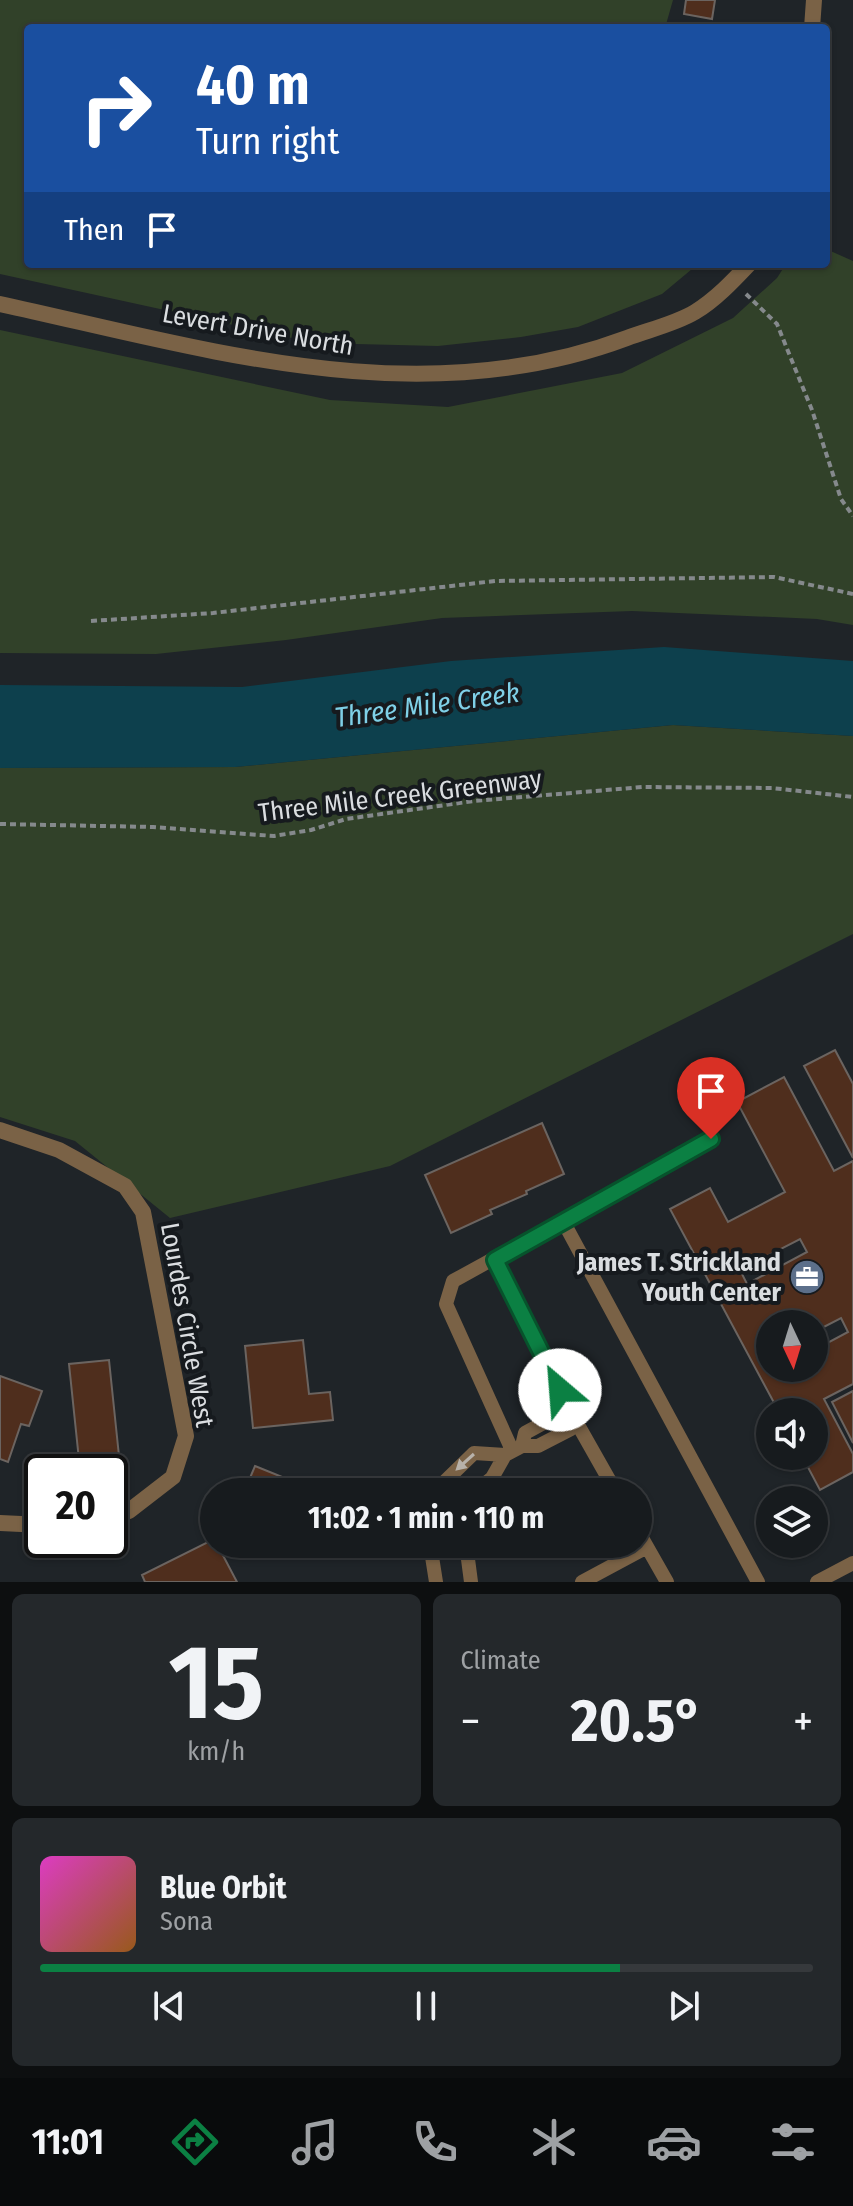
<!DOCTYPE html>
<html lang="en">
<head>
<meta charset="utf-8">
<style>
	body { margin:0; font-family:"Fira Sans Condensed",sans-serif; background:#24282b; color:#f1f3f6; height:100vh; display:flex; flex-direction:column; font-size:30px; white-space:nowrap }
	* { box-sizing:border-box; margin:0 }
	p { font-size:26px; color:#9ea1a4 }
	.icon { flex:none; width:44px; height:44px; fill:none; stroke:currentColor; stroke-width:2; stroke-linecap:round; stroke-linejoin:round }
	.map { position:relative; height:1582px; overflow:hidden }
	.side { display:flex; flex-direction:column; gap:12px; padding:12px; background:#0d0f10; flex:1 }
	.side>* { flex:none }
	.banner { position:absolute; left:24px; top:24px; width:806px; height:244px; border-radius:8px; box-shadow:0 2px 6px #0004,0 0 0 2px #36393c; background:#1a4fa0; color:#fff; overflow:hidden }
	.needle { width:52px; rotate:176deg }
	.tools { position:absolute; left:756px; top:1310px; display:grid; gap:16px }
	.tools a { display:grid; place-items:center; width:72px; height:72px; border-radius:50%; background:#171b1e; box-shadow:0 2px 6px #0004,0 0 0 2px #36393c; font-size:40px }
	.speed { position:absolute; left:24px; top:1454px; display:flex; gap:16px; font-size:40px; font-weight:700; text-align:center }
	.speed>* { display:grid; place-content:center; width:104px; height:104px; border-radius:50%; background:#171b1e; box-shadow:0 2px 6px #0004,0 0 0 2px #36393c; line-height:1 }
	.speed .limit { border:4px solid #111; border-radius:12px; background:#fff; color:#111 }
	.pin { position:absolute; display:grid; place-items:center; width:68px; height:68px; color:#fff; margin:-82px -34px; border-radius:50% 50% 50% 0; rotate:-45deg; box-shadow:0 0 8px #0007 }
	.pin .icon { rotate:45deg }
	.me { position:absolute; width:88px; margin:-44px; rotate:333deg; stroke-linejoin:round; filter:drop-shadow(0 0 6px #0008) }
	.turn { display:flex; align-items:center; gap:28px; height:168px; padding:0 40px; font-size:36px }
	.turn .icon { width:104px; height:104px; stroke-width:2.5 }
	.turn b { display:block; font-size:56px; line-height:68px }
	.then { display:flex; align-items:center; height:76px; padding:0 40px; background:#0003; gap:16px; font-size:30px }
	.big { font-size:60px; font-weight:700; line-height:1.1 }
	.side .widget { flex:1; display:flex; flex-direction:column; justify-content:center; gap:12px; min-width:0; padding:0 28px; border-radius:12px; background:#24282b }
	.side .dial { align-items:center; gap:0 }
	.dial b { font-size:104px; line-height:1 }
	.song { display:flex; align-items:center; gap:24px }
	.cover { width:96px; height:96px; border-radius:12px; background:linear-gradient(135deg,hsl(310 70% 55%),hsl(30 70% 35%)) }
	.played { height:8px; border-radius:4px; background:linear-gradient(90deg,#0b8043 75%,#36393c 75%) }
	.keys { display:flex; justify-content:space-around; direction:ltr }
	.heat { display:flex; justify-content:space-between; align-items:center; font-size:44px; direction:ltr }
	.side .tiles { flex:1; display:grid; gap:12px; grid-template-columns:1fr 1fr }
	.widget:last-child { grid-column:span 2 }
	.trip { position:absolute; left:200px; top:1478px; width:452px; height:80px; border-radius:40px; background:#171b1e; box-shadow:0 2px 6px #0004,0 0 0 2px #36393c; font-weight:700; line-height:80px; text-align:center }
	.menu { display:flex; height:128px; justify-content:space-around; align-items:center; background:#090b0c; color:#9ea1a4 }
	.menu .icon { width:56px; height:56px }
	.menu .current { color:#0b8043 }
	.menu b { font-size:36px; color:#f1f3f6 }
	.map>svg:first-child { display:block }
	.green { fill:#314129 }
	.water { fill:#0d404d }
	.building { fill:#4f2e1d; stroke:#6b6460; stroke-width:2; fill-rule:evenodd }
	.lines { fill:none; stroke-linecap:round; stroke-linejoin:round }
	.path { stroke:#85898c; stroke-width:4; stroke-dasharray:6 4; stroke-linecap:butt }
	.lane { stroke:#7a6246; stroke-width:14 }
	.street { stroke:#7a6246; stroke-width:16 }
	.oneway { fill:#b8b2aa }
	.route-casing { stroke:#07532c; stroke-width:20 }
	.route { stroke:#0b8043; stroke-width:14 }
	.labels { text-anchor:middle; dominant-baseline:central; stroke-width:8; stroke-linejoin:round; paint-order:stroke }
	.street-label { font-size:26px; fill:#dadde0; stroke:#161a1e }
	.poi-label { font-size:26px; font-weight:bold; fill:#dadde0; stroke:#161a1e; text-anchor:end }
	.water-label { font-size:28px; font-style:italic; fill:#7fd0e7; stroke:#161a1e }
</style>
</head>
<body>
<div class="map">
<svg width="853" height="1582" viewBox="0 0 853 1582">
	<rect width="100%" height="100%" fill="#1f2428"/>
	<path class="green" d="M0,0H673L665,28H28V264H698L662,294L578,327L521,337L438,346L315,343L0,274Z
		M826,249L853,261V625L817,619L632,611L442,618L286,640L156,654L0,653V330L330,400L448,407L622,373L733,318L777,278L786,264H826Z
		M673,725L853,736V934L390,1166L170,1218L75,1141L0,1117V768L235,767Z"/>
	<path class="water" d="M664,647L853,661V736L673,725L235,767L0,768V685L242,687L451,661Z"/>
	<path class="building" d="M686,0H715L712,19L684,14Z
		M835,1050L853,1084V1158L804,1066Z
		M784,1077L834,1171L853,1161V1384L824,1399L853,1454V1472L820,1490L802,1456H814V1412H779L670,1209L710,1188L728,1222L785,1192L737,1102ZM800,1239L807,1252L747,1284L740,1270ZM841,1318L848,1332L814,1350V1368H770V1324H814V1332Z
		M542,1123L564,1174L526,1191L527,1194L490,1210L492,1214L451,1233L425,1175Z
		M303,1340L309,1394L330,1392L333,1420L253,1428L245,1346Z
		M109,1360L119,1456L79,1460L69,1364Z
		M0,1376L42,1391L29,1426L21,1424L8,1462L0,1459Z
		M853,1391V1443L832,1402Z
		M255,1466L302,1485L299,1492H244Z
		M214,1539V1544H217L237,1582H145L142,1575Z"/>
	<g class="lines">
		<path class="path" d="M746,294L777,324L812,410L841,499L853,516
			M91,621L213,613L495,581L774,577L853,594
			M0,824L153,827L274,836L311,830L346,819L474,801L643,787L772,788L853,797"/>
		<path class="lane" d="M563,1221L758,1582
			M495,1260L573,1416L616,1492
			M512,1450L446,1304L453,1281L711,1139
			M434,1492L474,1453L505,1455L522,1446H538L571,1429L573,1416L558,1415L525,1433L522,1446
			M475,1492L492,1478L505,1455
			M638,1531L667,1582
			M430,1544L436,1582
			M466,1544L471,1582
			M582,1582L647,1547
			M817,1582L853,1563"/>
		<path class="street" d="M812,28L814,0
			M0,304C207,349 419,416 627,338C648,330 675,324 695,312C715,300 733,281 749,264
			M0,1130L59,1150L125,1186L143,1212L186,1436L173,1477L129,1511L110,1514
			M0,1523L42,1525"/>
	</g>
	<defs><path id="oneway-solid" d="M-6-.8H1V-3.2L6.5 0L1 3.2V.8H-6Z" transform="scale(2)"/></defs>
	<use class="oneway" href="#oneway-solid" transform="translate(465 1462) rotate(138)"/>
	<g class="lines">
		<g class="route-casing">
			<path id="route" d="M560,1390L495,1260L711,1139"/>
		</g>
		<use href="#route" class="route"/>
	</g>
	<defs>
		<g id="office-disc" transform="scale(1.8)"><circle r="9.5" fill="#5c6f8a" stroke="#161a1e"/><path d="M-6-3h4V-5.5h4V-3h4V5H-6ZM-1-4.5V-3h2v-1.5ZM-6 0V1H6V0Z" fill="#fff"/></g>
	</defs>
	<g fill-rule="evenodd">
		<use href="#office-disc" x="807" y="1277"/>
	</g>
	<g class="labels">
		<g class="street-label">
			<text transform="translate(258 330) rotate(10)">Levert Drive North</text>
			<text transform="translate(400 796) rotate(-7)">Three Mile Creek Greenway</text>
			<text transform="translate(187 1325) rotate(80)">Lourdes Circle West</text>
		</g>
		<g class="poi-label">
			<text x="781" y="1262">James T. Strickland<tspan x="781" dy="30">Youth Center</tspan></text>
		</g>
		<g class="water-label">
			<text transform="translate(427 705) rotate(-8)">Three Mile Creek</text>
		</g>
	</g>
</svg>
<div class="tools">
<a><svg class="needle" viewBox="-14 -14 28 28"><path d="M0-13l5 13h-10z" fill="#e53935"/><path d="M0 13l5-13h-10z" fill="#9ea1a4"/></svg></a>
<a><svg class="icon" aria-label="sound" viewBox="0 0 24 24"><path d="M4 9h4l5-4v14l-5-4H4zM17 9q2 3 0 6"/></svg></a>
<a><svg class="icon" aria-label="layers" viewBox="0 0 24 24"><path d="M12 4l9 5-9 5-9-5zM3 14l9 5 9-5"/></svg></a>
</div>
<div class="speed"><div class="limit">20</div></div>
<div class="pin" style="left:711px;top:1139px;background:#d93025"><svg class="icon" aria-label="arrive" viewBox="0 0 24 24"><path d="M6 21V4h12l-3 4 3 4H6"/></svg></div>
<svg class="me" style="left:560px;top:1390px" viewBox="-20 -20 40 40"><circle r="19" fill="#fff"/><path d="M0-13L10 11 0 6-10 11z" fill="#0b8043"/></svg>
<div class="trip">11:02 · 1 min · 110 m</div>
<div class="banner">
<div class="turn"><svg class="icon" aria-label="right" viewBox="0 0 24 24"><path d="M7 20v-9h11M14 6l5 5-5 5"/></svg><div><b>40 m</b>Turn right</div></div>
<div class="then">Then<svg class="icon" aria-label="arrive" viewBox="0 0 24 24"><path d="M6 21V4h12l-3 4 3 4H6"/></svg></div>
</div>
</div>
<section class="side">
<div class="tiles">
<div class="widget dial"><b>15</b><p>km/h</p></div>
<div class="widget"><p>Climate</p>
<div class="heat"><a>−</a><b class="big">20.5°</b><a>+</a></div>
</div>
<div class="widget">
<div class="song"><i class="cover"></i><div><b>Blue Orbit</b><p>Sona</p></div></div>
<div class="played"></div>
<div class="keys"><svg class="icon" aria-label="previous" viewBox="0 0 24 24"><path d="M18 5L8 12l10 7zM5 5v14"/></svg><svg class="icon" aria-label="pause" viewBox="0 0 24 24"><path d="M8 5v14M16 5v14"/></svg><svg class="icon" aria-label="next" viewBox="0 0 24 24"><path d="M6 5l10 7-10 7zM19 5v14"/></svg></div>
</div>
</div>
</section>
<nav class="menu">
<b>11:01</b>
<svg class="icon current" aria-label="directions" viewBox="0 0 24 24"><path d="M12 3l9 9-9 9-9-9zM9 14v-3h6M13 9l2 2-2 2"/></svg>
<svg class="icon" aria-label="music" viewBox="0 0 24 24"><path d="M9 18V5l10-2v13"/><circle cx="6" cy="18" r="3"/><circle cx="16" cy="16" r="3"/></svg>
<svg class="icon" aria-label="phone" viewBox="0 0 24 24"><path d="M5 4h4l2 5-3 2q2 4 5 5l2-3 5 2v4C11 20 4 13 5 4z"/></svg>
<svg class="icon" aria-label="climate" viewBox="0 0 24 24"><path d="M12 3v18M4 7l16 10M4 17L20 7"/></svg>
<svg class="icon" aria-label="car" viewBox="0 0 24 24"><path d="M5 17H2v-5l4-1 3-4h7l3 4 3 1v5h-3M9 17h6M6 11h13"/><circle cx="7" cy="17" r="2"/><circle cx="17" cy="17" r="2"/></svg>
<svg class="icon" aria-label="filters" viewBox="0 0 24 24"><path d="M4 7h16M4 17h16"/><circle cx="9" cy="7" r="2"/><circle cx="15" cy="17" r="2"/></svg>
</nav>
</body>
</html>
